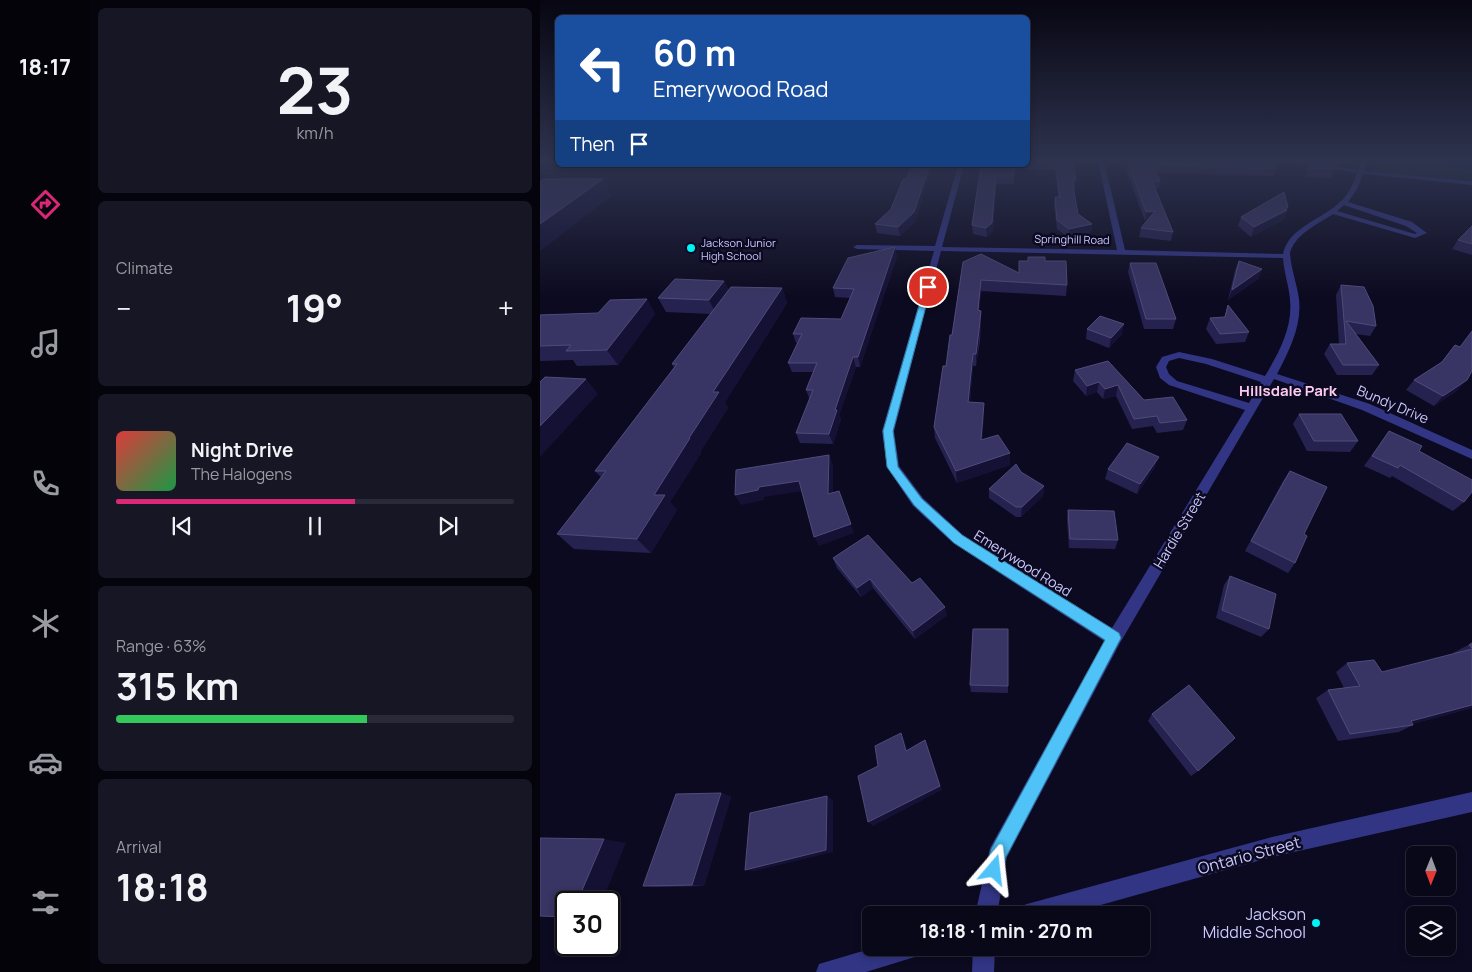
<!DOCTYPE html>
<html lang="en">
<head>
<meta charset="utf-8">
<style>
	body { margin:0; font-family:Manrope,sans-serif; background:#171625; color:#f1f3f6; height:100vh; display:flex; flex-direction:column; font-size:19px; white-space:nowrap }
	* { box-sizing:border-box; margin:0 }
	p { font-size:16px; color:#999aa2 }
	.icon { flex:none; width:28px; height:28px; fill:none; stroke:currentColor; stroke-width:2; stroke-linecap:round; stroke-linejoin:round }
	.map { position:relative; flex:1; overflow:hidden }
	.sheet { display:flex; flex-direction:column; gap:8px; padding:8px; background:#05040d; width:450px }
	.sheet>* { flex:none }
	.banner { position:absolute; left:15px; top:15px; width:475px; height:152px; border-radius:8px; box-shadow:0 2px 8px #0003,0 0 0 1px #292937; background:#1a4fa0; color:#fff; overflow:hidden }
	.needle { width:32px; rotate:181deg }
	.tools { position:absolute; left:866px; top:846px; display:grid; gap:10px }
	.tools a { display:grid; place-items:center; width:50px; height:50px; border-radius:8px; background:#090818; box-shadow:0 2px 8px #0003,0 0 0 1px #292937; font-size:25px }
	.speed { position:absolute; left:15px; top:891px; display:flex; gap:10px; font-size:25px; font-weight:700; text-align:center }
	.speed>* { display:grid; place-content:center; width:65px; height:65px; border-radius:50%; background:#090818; box-shadow:0 2px 8px #0003,0 0 0 1px #292937; line-height:1 }
	.speed .limit { border:2px solid #111; border-radius:8px; background:#fff; color:#111 }
	.pin { position:absolute; display:grid; place-items:center; width:42px; height:42px; color:#fff; margin:-21px; border:2px solid #fff; border-radius:50%; box-shadow:0 1px 5px #0007 }
	.me { position:absolute; width:55px; margin:-28px; rotate:17deg; stroke-linejoin:round; filter:drop-shadow(0 0 4px #0008) }
	.turn { display:flex; align-items:center; gap:18px; height:105px; padding:0 15px; font-size:22px }
	.turn .icon { width:65px; height:65px; stroke-width:2.5 }
	.turn b { display:block; font-size:35px; line-height:42px }
	.then { display:flex; align-items:center; height:48px; padding:0 15px; background:#0003; gap:10px; font-size:19px }
	.big { font-size:38px; font-weight:700; line-height:1.1 }
	.sheet .card { flex:1; display:flex; flex-direction:column; justify-content:center; gap:8px; min-width:0; padding:0 18px; border-radius:8px; background:#171625 }
	.sheet .dial { align-items:center; gap:0 }
	.dial b { font-size:65px; line-height:1 }
	.song { display:flex; align-items:center; gap:15px }
	.cover { width:60px; height:60px; border-radius:8px; background:linear-gradient(135deg,hsl(0 70% 55%),hsl(140 70% 35%)) }
	.played { height:5px; border-radius:2px; background:linear-gradient(90deg,#db2777 60%,#292937 60%) }
	.keys { display:flex; justify-content:space-around; direction:ltr }
	.heat { display:flex; justify-content:space-between; align-items:center; font-size:28px; direction:ltr }
	.charge { height:8px; border-radius:4px; background:linear-gradient(90deg,#34c759 63%,#292937 0) }
	.trip { position:absolute; left:322px; top:906px; width:288px; height:50px; border-radius:8px; background:#090818; box-shadow:0 2px 8px #0003,0 0 0 1px #292937; font-weight:700; line-height:50px; text-align:center }
	main { display:flex; flex:1; min-height:0 }
	.tab-bar { display:flex; flex-direction:column; width:90px; justify-content:space-around; align-items:center; background:#04030a; color:#999aa2 }
	.tab-bar .icon { width:35px; height:35px }
	.tab-bar .active { color:#db2777 }
	.tab-bar b { font-size:22px; color:#f1f3f6 }
	.map>svg:first-child { display:block }
	.green { fill:#0d2b27 }
	.lines { fill:none; stroke-linecap:round; stroke-linejoin:round }
	.river { fill:#062243; fill-rule:evenodd }
	.minor { fill:#313584; fill-rule:evenodd }
	.wall { fill:#262250 }
	.shaded-wall { fill:#141135 }
	.building { fill:#383463; stroke:#4f4b7b }
	.route { fill:#4fc3f7; stroke:#337fa1 }
	.poi-dot { fill:#00f3f5; stroke:#0c0a20; stroke-width:2 }
	.labels { text-anchor:middle; dominant-baseline:central; stroke-width:5; stroke-linejoin:round; paint-order:stroke }
	.far-street-label { font-size:11px; fill:#cbcaff; stroke:#0c0a20 }
	.far-poi-label { font-size:11px; fill:#cbcaff; stroke:#0c0a20; text-anchor:start }
	.street-label { font-size:14px; fill:#cbcaff; stroke:#0c0a20 }
	.neighbourhood-label { font-size:15px; font-weight:bold; fill:#ffccf1; stroke:#0c0a20 }
	.near-street-label { font-size:16px; fill:#cbcaff; stroke:#0c0a20 }
	.near-poi-label { font-size:16px; fill:#cbcaff; stroke:#0c0a20; text-anchor:end }
</style>
</head>
<body>
<main>
<nav class="tab-bar">
<b>18:17</b>
<svg class="icon active" aria-label="directions" viewBox="0 0 24 24"><path d="M12 3l9 9-9 9-9-9zM9 14v-3h6M13 9l2 2-2 2"/></svg>
<svg class="icon" aria-label="music" viewBox="0 0 24 24"><path d="M9 18V5l10-2v13"/><circle cx="6" cy="18" r="3"/><circle cx="16" cy="16" r="3"/></svg>
<svg class="icon" aria-label="phone" viewBox="0 0 24 24"><path d="M5 4h4l2 5-3 2q2 4 5 5l2-3 5 2v4C11 20 4 13 5 4z"/></svg>
<svg class="icon" aria-label="climate" viewBox="0 0 24 24"><path d="M12 3v18M4 7l16 10M4 17L20 7"/></svg>
<svg class="icon" aria-label="car" viewBox="0 0 24 24"><path d="M5 17H2v-5l4-1 3-4h7l3 4 3 1v5h-3M9 17h6M6 11h13"/><circle cx="7" cy="17" r="2"/><circle cx="17" cy="17" r="2"/></svg>
<svg class="icon" aria-label="filters" viewBox="0 0 24 24"><path d="M4 7h16M4 17h16"/><circle cx="9" cy="7" r="2"/><circle cx="15" cy="17" r="2"/></svg>
</nav>
<section class="sheet">
<div class="card dial"><b>23</b><p>km/h</p></div>
<div class="card"><p>Climate</p>
<div class="heat"><a>−</a><b class="big">19°</b><a>+</a></div>
</div>
<div class="card">
<div class="song"><i class="cover"></i><div><b>Night Drive</b><p>The Halogens</p></div></div>
<div class="played"></div>
<div class="keys"><svg class="icon" aria-label="previous" viewBox="0 0 24 24"><path d="M18 5L8 12l10 7zM5 5v14"/></svg><svg class="icon" aria-label="pause" viewBox="0 0 24 24"><path d="M8 5v14M16 5v14"/></svg><svg class="icon" aria-label="next" viewBox="0 0 24 24"><path d="M6 5l10 7-10 7zM19 5v14"/></svg></div>
</div>
<div class="card"><p>Range · 63%</p><b class="big">315 km</b><div class="charge"></div></div>
<div class="card"><p>Arrival</p><b class="big">18:18</b></div>
</section>
<div class="map">
<svg width="932" height="972" viewBox="0 0 932 972">
	<rect width="100%" height="100%" fill="#0c0a20"/>
	<path class="green" d="M832,161H932V180L835,173L831,170Z"/>
	<g class="lines">
		<path class="river" d="M901,161H932V170L903,165Z"/>
		<path class="minor" d="M558,161H564L585,250L743,254C748,228 782,219 799,203C808,195 813,185 817,173L741,161H759L818,170L822,161H828L824,171L932,181V185L823,174L817,189L808,202L872,222L887,233L875,238L793,214C778,224 755,234 750,253C751,269 757,284 759,299C762,326 749,351 737,374L830,404L932,450V459L822,410L734,379L580,643L467,857L457,915H435L450,848L564,641L413,543L373,506L347,467L342,431L394,251L317,249L313,247L317,245L395,246L418,165H424L402,247L577,250ZM804,205L866,226L877,233L875,234L797,211ZM401,251L743,258C744,273 749,286 750,300C753,328 738,354 725,376L672,359L639,352L622,357L616,367L620,378L629,385L705,410L572,628L423,535L383,498L359,466L354,431ZM639,358L666,364L721,382L709,403L637,381L629,374L626,367L629,361Z
			M932,792V812L732,857L525,915H476L479,907L487,904L732,837Z
			M333,948H381L378,956L326,972H276L279,964Z
			M433,948H455L454,972H432Z"/>
	</g>
	<path class="wall" d="M10,161H18V165H12Z
		M488,161H532L536,180L535,188H533L538,214L552,224L551,233L529,238L517,229L514,206L515,197H518L515,170H474V184H456L453,232L447,237L433,234L432,225L441,165H488Z
		M772,161H798L790,178L765,177Z
		M588,163L736,169L733,176L616,172L620,181L619,188H615L633,232L631,241L599,237L601,228L607,220L605,221L586,170Z
		M35,165H84L83,166Z
		M142,165H186L183,168L142,167Z
		M225,165H342L341,167Z
		M748,207L744,219L711,237L698,226L701,217Z
		M376,220L360,236L337,233L335,224Z
		M932,226V255L912,249L918,240Z
		M357,256L320,367H316L299,415L301,419L293,444L260,443L256,433L270,400L266,390L273,372H252L248,363L257,343H256L253,334L301,319L310,298L295,297L293,288Z
		M505,261L527,285L526,296L441,291L439,310L441,322L440,341L436,366H433L430,402L444,403V414L442,440L470,453V465L417,483L395,438L394,427L412,335L423,262L479,273Z
		M699,261L722,269L718,279L688,300L695,270Z
		M590,263L636,319L633,329H604L588,272Z
		M184,281L189,291L242,288L247,303L185,402L188,408L160,452L161,453L130,502L137,510L111,553L34,549L17,534L61,477L55,471L134,368L132,364L171,314L126,312L118,298Z
		M801,285L836,326L830,336L816,334L839,365L832,375H797L784,354L790,344H799L796,295Z
		M107,299L115,314L78,365L37,366L33,360L0,361V315L58,313Z
		M688,305L709,332L705,342L676,344L666,329L670,318H684Z
		M547,329L582,334L569,348L546,339Z
		M915,345L920,347L918,390L894,406L866,390L874,380L901,363Z
		M568,361L604,400L647,420L643,430L617,433L613,426L592,429L576,396L563,399L557,392L546,396L533,381L535,370Z
		M759,414L818,441L810,452L767,451L753,424Z
		M849,431L879,451L924,502L913,511L852,476L850,478L824,466Z
		M615,467L597,494L565,479L568,469Z
		M750,471L755,563L748,573L705,551L743,481Z
		M504,486L503,496L481,517H476L449,498V489Z
		M528,510L578,540L575,549L529,548L527,520Z
		M293,558L372,583L407,615L375,639L333,588L321,597L297,568Z
		M690,576L729,629L721,637L676,618L684,585Z
		M468,629V693L431,692L430,685Z
		M932,643V708L872,724L873,725L859,732L798,741L776,698L788,690L804,688L796,672L807,663L842,672L914,654L913,653Z
		M612,714L658,771L651,776L608,721Z
		M181,793L191,797L164,886L117,887L103,886Z"/>
	<path class="shaded-wall" d="M390,165H393L376,220L360,236L358,227Z
		M456,176V184L453,232L447,237L446,228Z
		M63,179L72,196L0,251V224Z
		M748,207L744,219L711,237L714,227Z
		M615,211L613,219L605,221L606,212Z
		M552,224L551,233L529,238V229Z
		M355,247L357,256L320,367L318,357Z
		M722,269L718,279L688,300L692,290Z
		M441,280V291L438,322V310Z
		M184,281L191,296L176,314L169,300Z
		M242,288L247,303L185,402L188,408L160,452L161,453L130,502L137,510L111,553L97,539L114,495L149,438L173,392Z
		M107,299L115,314L78,365L67,350Z
		M441,311V322L436,366V354Z
		M584,324L582,334L569,348L571,338Z
		M433,354V366L429,414L428,402Z
		M313,357L316,367L299,415L301,419L293,444L289,434L295,410Z
		M46,379L58,394L0,457V426Z
		M927,380L918,390L894,406L903,396Z
		M559,382L557,392L546,396L547,386Z
		M578,385L576,396L563,399L565,389Z
		M444,403V414L442,452L441,440Z
		M470,453V465L417,483L416,471Z
		M289,455L293,465V504L288,494Z
		M619,457L615,467L597,494L600,484Z
		M259,481L263,491L224,497V500L201,505L195,495L219,487Z
		M504,486L503,496L481,517L482,507Z
		M299,491L314,533L279,546L274,537Z
		M330,579L333,588L321,597L317,588Z
		M405,607L407,615L375,639L373,631Z
		M932,705V708L856,728L871,721Z
		M361,733L364,739L369,756L366,751Z
		M385,740L387,746L402,790L333,826L328,822Z
		M181,793L191,797L164,886L152,885Z
		M287,796L293,800V852L215,871L205,870Z
		M64,839L86,843L62,902H37Z"/>
	<path class="building" d="M488,161H532L536,180H532L538,214L552,224L529,229L517,220L515,197H520L515,162H488Z
		M588,161H733L736,169L612,164L620,181H612L633,232L601,228L615,211L606,212L588,163Z
		M772,161H787L797,163L794,169H768Z
		M372,165H390L374,212L358,227L335,224L351,209L363,179H366Z
		M441,165H474V176H456L452,223L446,228L432,225Z
		M4,179H63L0,224V181Z
		M744,192L748,207L745,209L747,210L714,227L701,217Z
		M932,226V244L918,240Z
		M355,247L318,357H313L295,410H297L289,434L256,433L273,390H266L277,363H248L262,334H253L261,318L301,319L314,289L293,288L308,258Z
		M441,254L479,273V261H488V257H505V261H526L527,285L441,280L438,310L441,311L439,330L436,354H433L428,402L444,403L441,440L458,435L470,453L416,471L394,427L403,366H406L410,335H412L423,262Z
		M699,261L722,269L692,290Z
		M590,263H616L636,319H606Z
		M135,279L184,281L169,300L118,298Z
		M801,285L824,287L833,306L836,326L806,321L839,365H803L790,344H806Z
		M191,287L242,288L173,392H179L149,438H150L114,495H125L97,539L17,534L66,471H55L137,364H132Z
		M107,299L67,350L26,351L31,345L0,346V315L58,313L70,300Z
		M688,305L709,332L680,334L670,318L685,317Z
		M560,316L584,324L571,338L547,329Z
		M932,331V371L927,380L903,396L874,380L902,362L915,345L920,347Z
		M568,361L604,400L633,397L647,420L620,423L617,416L594,419L578,385L565,389L559,382L547,386L535,370Z
		M5,377L46,379L0,426V382Z
		M759,414H801L818,441H774Z
		M849,431L882,446L879,451L932,480V492L924,502L860,465L858,468L832,456Z
		M587,443L619,457L600,484L568,469Z
		M289,455L288,494L299,491L311,524L274,537L259,481L219,487L218,490L195,495L196,470Z
		M476,464L481,472L504,486L482,507H476L449,489Z
		M750,471L787,487L764,534L767,536L755,563L711,541Z
		M528,510L574,511L578,540L530,539Z
		M328,535L372,583L380,578L405,607L373,631L330,579L317,588L293,558Z
		M690,576L736,594L729,629L682,610Z
		M433,629H468V686L430,685Z
		M932,643V648L929,645Z
		M932,649V705L871,721L873,725L810,734L788,690L820,686L807,663L834,660L842,672Z
		M649,685L695,738L658,771L612,714Z
		M361,733L366,751L385,740L400,786L328,822L318,776L338,766L335,746Z
		M181,793L152,885L103,886L136,794Z
		M287,796L286,850L205,870L210,813Z
		M0,838L64,839L37,902H26V917L0,916Z"/>
	<linearGradient id="sky" x2="0" y2="1"><stop stop-color="#070612"/><stop offset="0.54" stop-color="#2e334e"/><stop offset="1" stop-color="#2e334e" stop-opacity="0"/></linearGradient>
	<rect width="932" height="297" fill="url(#sky)"/>
	<path class="route" d="M385,285L391,287L353,431L358,467L382,499L422,535L579,633L581,638L466,857L461,877L454,879L448,877L445,870L451,849L565,640L414,543L374,505L347,467L343,431Z"/>
	<g class="poi-dot">
		<circle cx="151" cy="248" r="5"/>
		<circle cx="776" cy="923" r="5"/>
	</g>
	<g class="labels">
		<g class="far-street-label">
			<text transform="translate(532 239) rotate(1)">Springhill Road</text>
		</g>
		<g class="far-poi-label">
			<text x="161" y="242">Jackson Junior<tspan x="161" dy="13">High School</tspan></text>
		</g>
		<g class="street-label">
			<text transform="translate(853 404) rotate(23)">Bundy Drive</text>
			<text transform="translate(639 530) rotate(-59)">Hardie Street</text>
			<text transform="translate(483 563) rotate(32)">Emerywood Road</text>
		</g>
		<g class="neighbourhood-label">
			<text x="748" y="390">Hillsdale Park</text>
		</g>
		<g class="near-street-label">
			<text transform="translate(709 855) rotate(-15)">Ontario Street</text>
		</g>
		<g class="near-poi-label">
			<text x="766" y="914">Jackson<tspan x="766" dy="18">Middle School</tspan></text>
		</g>
	</g>
</svg>
<div class="tools">
<a><svg class="needle" viewBox="-14 -14 28 28"><path d="M0-13l5 13h-10z" fill="#e53935"/><path d="M0 13l5-13h-10z" fill="#999aa2"/></svg></a>
<a><svg class="icon" aria-label="layers" viewBox="0 0 24 24"><path d="M12 4l9 5-9 5-9-5zM3 14l9 5 9-5"/></svg></a>
</div>
<div class="speed"><div class="limit">30</div></div>
<div class="pin" style="left:388px;top:287px;background:#d93025"><svg class="icon" aria-label="arrive" viewBox="0 0 24 24"><path d="M6 21V4h12l-3 4 3 4H6"/></svg></div>
<svg class="me" style="left:454px;top:870px" viewBox="-20 -20 40 40"><path d="M0-17L14 15 0 8-14 15z" fill="#4fc3f7" stroke="#fff" stroke-width="4"/></svg>
<div class="trip">18:18 · 1 min · 270 m</div>
<div class="banner">
<div class="turn"><svg class="icon" aria-label="left" viewBox="0 0 24 24"><path d="M17 20v-9H6M10 6l-5 5 5 5"/></svg><div><b>60 m</b>Emerywood Road</div></div>
<div class="then">Then<svg class="icon" aria-label="arrive" viewBox="0 0 24 24"><path d="M6 21V4h12l-3 4 3 4H6"/></svg></div>
</div>
</div>
</main>
</body>
</html>
